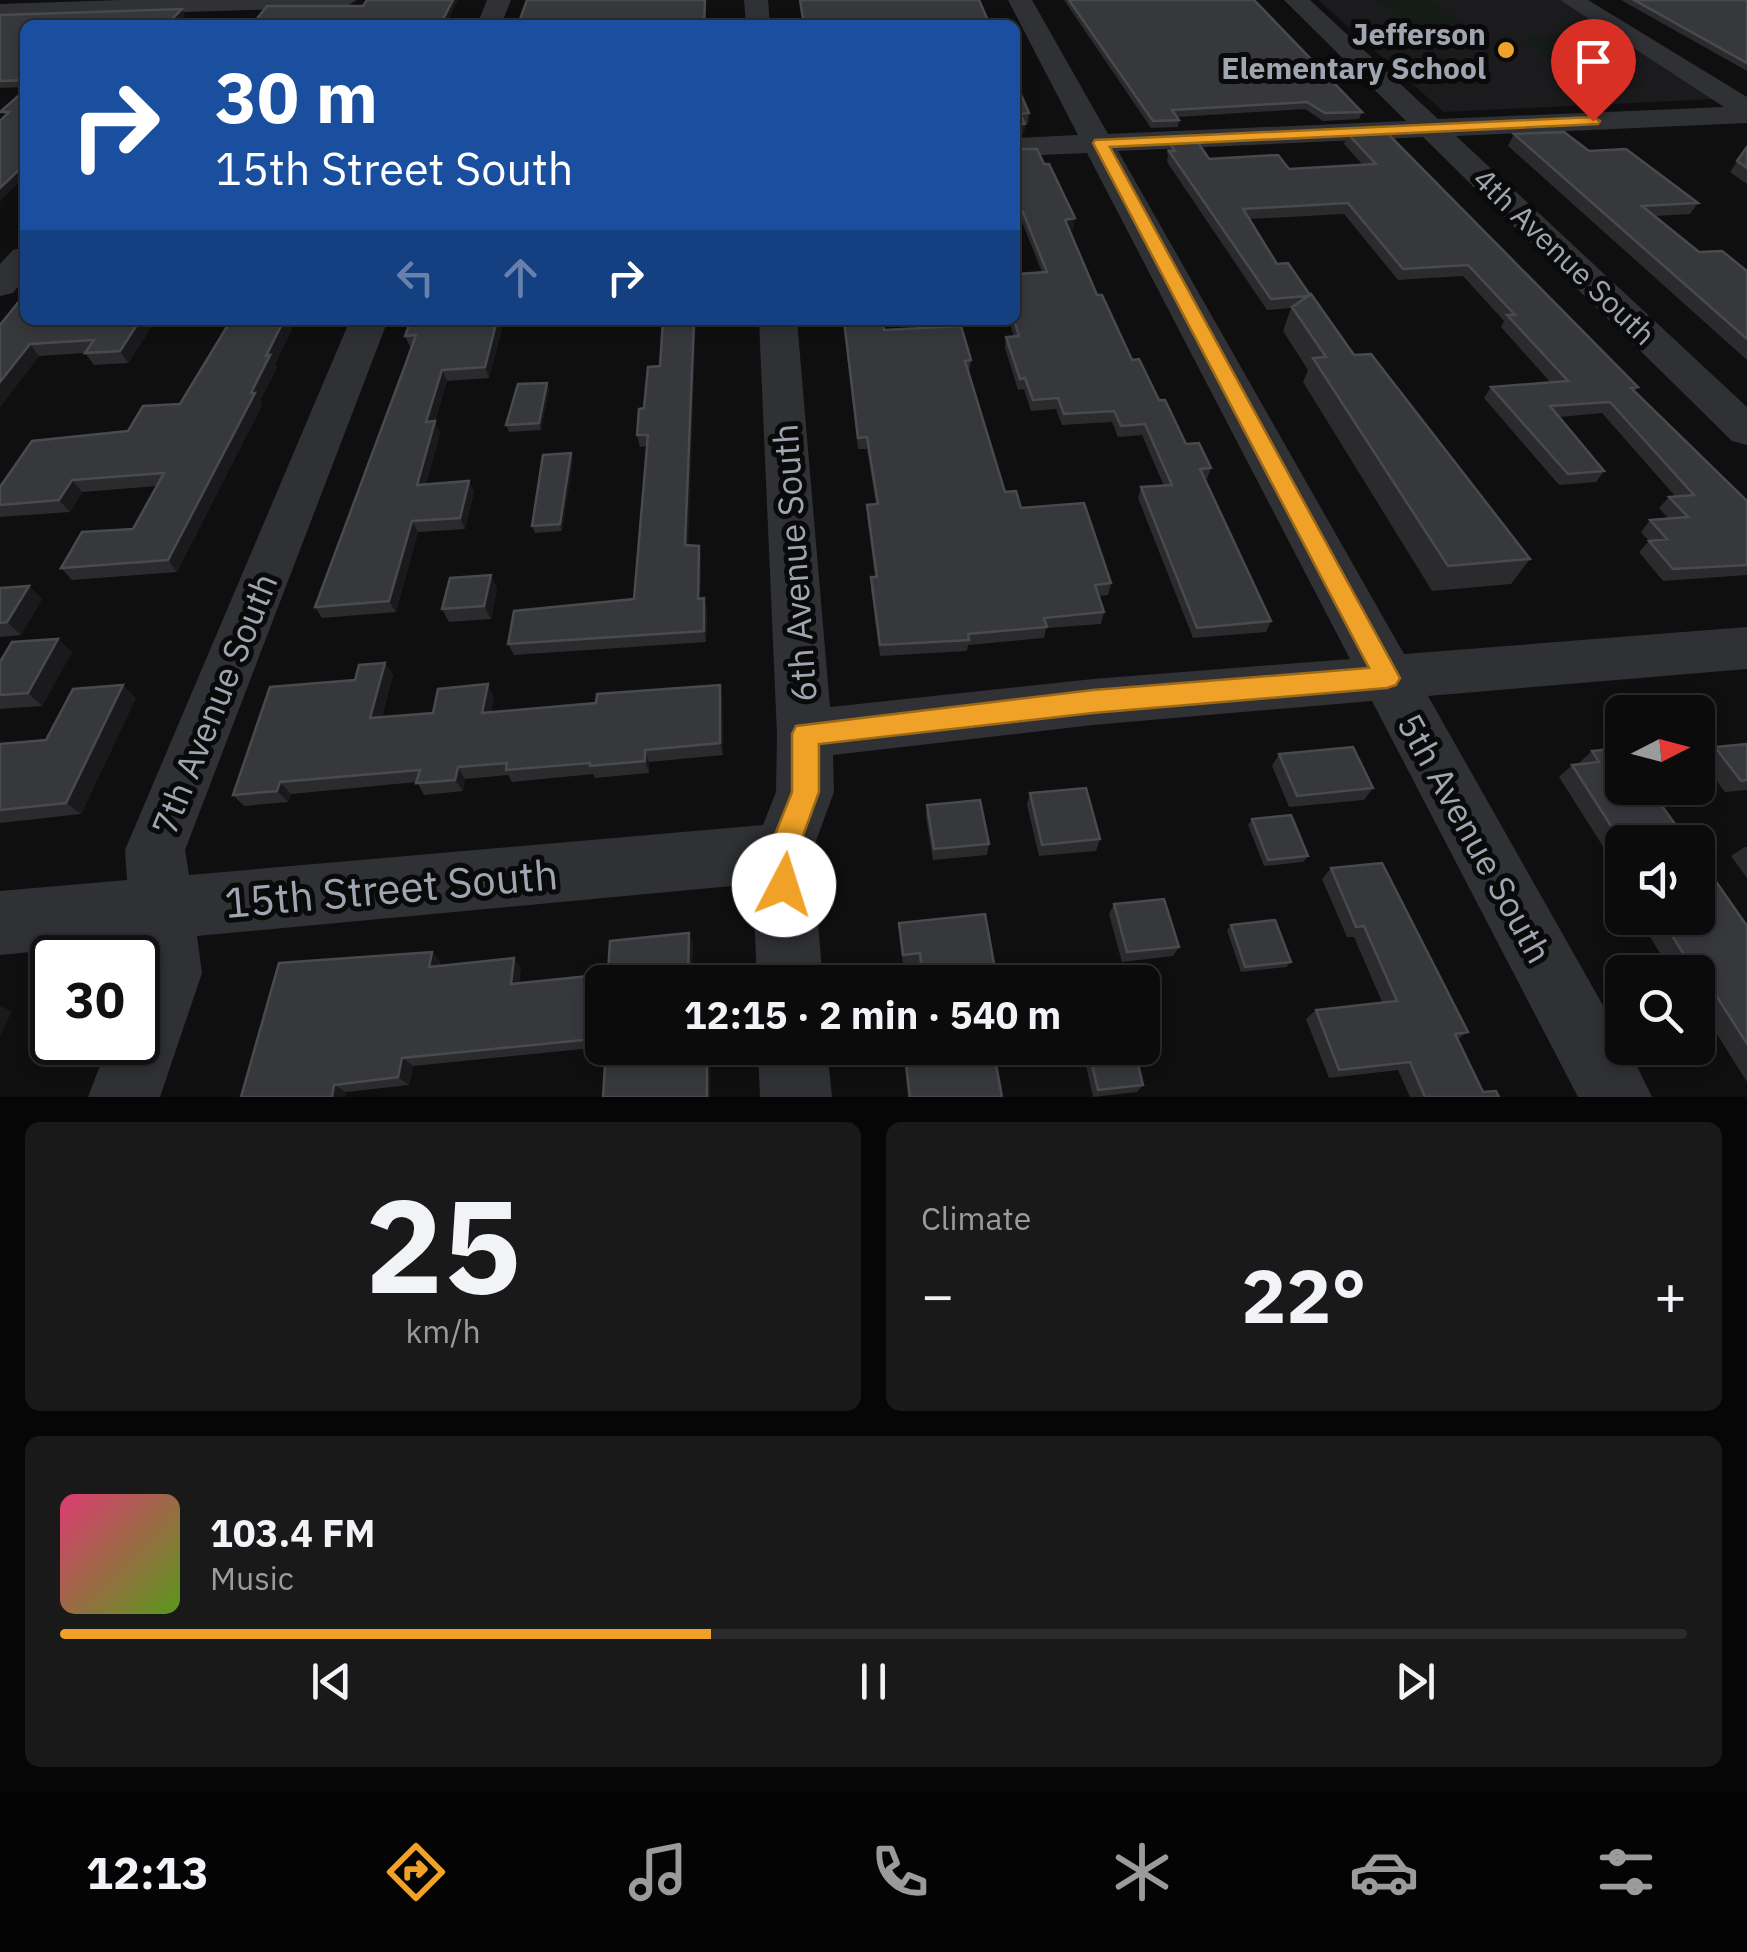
<!DOCTYPE html>
<html lang="en">
<head>
<meta charset="utf-8">
<style>
	body { margin:0; font-family:"IBM Plex Sans",sans-serif; background:#19191a; color:#f1f3f6; height:100vh; display:flex; flex-direction:column; font-size:38px; white-space:nowrap }
	* { box-sizing:border-box; margin:0 }
	p { font-size:32px; color:#9a9b9d }
	.icon { flex:none; width:55px; height:55px; fill:none; stroke:currentColor; stroke-width:2; stroke-linecap:round; stroke-linejoin:round }
	.map { position:relative; height:1097px; overflow:hidden }
	.sheet { display:flex; flex-direction:column; gap:25px; padding:25px; background:#060607; flex:1 }
	.sheet>* { flex:none }
	.guide { position:absolute; left:20px; top:20px; width:1000px; height:305px; border-radius:15px; box-shadow:0 5px 15px #0003,0 0 0 2px #2b2b2d; background:#1a4fa0; color:#fff; overflow:hidden }
	.needle { width:65px; rotate:84deg }
	.buttons { position:absolute; left:1605px; top:695px; display:grid; gap:20px }
	.buttons a { display:grid; place-items:center; width:110px; height:110px; border-radius:15px; background:#0b0b0c; box-shadow:0 5px 15px #0003,0 0 0 2px #2b2b2d; font-size:50px }
	.speed { position:absolute; left:30px; top:935px; display:flex; gap:20px; font-size:50px; font-weight:700; text-align:center }
	.speed>* { display:grid; place-content:center; width:130px; height:130px; border-radius:50%; background:#0b0b0c; box-shadow:0 5px 15px #0003,0 0 0 2px #2b2b2d; line-height:1 }
	.speed .limit { border:5px solid #111; border-radius:15px; background:#fff; color:#111 }
	.pin { position:absolute; display:grid; place-items:center; width:85px; height:85px; color:#fff; margin:-102px -42px; border-radius:50% 50% 50% 0; rotate:-45deg; box-shadow:0 0 10px #0007 }
	.pin .icon { rotate:45deg }
	.me { position:absolute; width:110px; margin:-55px; rotate:5deg; stroke-linejoin:round; filter:drop-shadow(0 0 8px #0008) }
	.turn { display:flex; align-items:center; gap:35px; height:210px; padding:0 30px; font-size:45px }
	.turn .icon { width:130px; height:130px; stroke-width:2.5 }
	.turn b { display:block; font-size:70px; line-height:85px }
	.lanes { display:flex; align-items:center; height:95px; padding:0 30px; background:#0003; justify-content:center; gap:50px; direction:ltr }
	.lanes .off { opacity:.35 }
	.big { font-size:75px; font-weight:700; line-height:1.1 }
	.sheet .widget { flex:1; display:flex; flex-direction:column; justify-content:center; gap:15px; min-width:0; padding:0 35px; border-radius:15px; background:#19191a }
	.sheet .dial { align-items:center; gap:0 }
	.dial b { font-size:130px; line-height:1 }
	.song { display:flex; align-items:center; gap:30px }
	.cover { width:120px; height:120px; border-radius:15px; background:linear-gradient(135deg,hsl(340 70% 55%),hsl(90 70% 35%)) }
	.played { height:10px; border-radius:5px; background:linear-gradient(90deg,#f0a127 40%,#2b2b2d 40%) }
	.keys { display:flex; justify-content:space-around; direction:ltr }
	.heat { display:flex; justify-content:space-between; align-items:center; font-size:55px; direction:ltr }
	.sheet .tiles { flex:1; display:grid; gap:25px; grid-template-columns:1fr 1fr }
	.widget:last-child { grid-column:span 2 }
	.trip { position:absolute; left:585px; top:965px; width:575px; height:100px; border-radius:15px; background:#0b0b0c; box-shadow:0 5px 15px #0003,0 0 0 2px #2b2b2d; font-weight:700; line-height:100px; text-align:center }
	.dock { display:flex; height:160px; justify-content:space-around; align-items:center; background:#040405; color:#9a9b9d }
	.dock .icon { width:70px; height:70px }
	.dock .selected { color:#f0a127 }
	.dock b { font-size:45px; color:#f1f3f6 }
	.map>svg:first-child { display:block }
	.built { fill:#1b1b1d }
	.green { fill:#151b16 }
	.lines { fill:none; stroke-linecap:round; stroke-linejoin:round }
	.minor { fill:#303135; fill-rule:evenodd }
	.wall { fill:#2b2b2e }
	.shaded-wall { fill:#1a1a1c }
	.building { fill:#37383c; stroke:#484a4e; stroke-width:2.5 }
	.route { fill:#f0a127; stroke:#9c6919; stroke-width:2.5 }
	.poi-dot { fill:#f0a127; stroke:#0a0a0b; stroke-width:4 }
	.labels { text-anchor:middle; dominant-baseline:central; stroke-width:10; stroke-linejoin:round; paint-order:stroke }
	.far-poi-label { font-size:30px; font-weight:bold; fill:#a0a6b1; stroke:#0a0a0b; text-anchor:end }
	.far-street-label { font-size:30px; fill:#a0a6b1; stroke:#0a0a0b }
	.street-label { font-size:35px; fill:#a0a6b1; stroke:#0a0a0b }
	.near-street-label { font-size:42px; fill:#a0a6b1; stroke:#0a0a0b }
</style>
</head>
<body>
<div class="map">
<svg width="1747" height="1097" viewBox="0 0 1747 1097">
	<rect width="100%" height="100%" fill="#0f0f10"/>
	<path class="built" d="M1318,0H1560L1715,99L1444,112Z"/>
	<path class="green" d="M1378,0H1432L1464,24L1410,26Z
		M1560,35L1578,39L1643,86C1590,99 1564,70 1524,41L1530,36Z"/>
	<g class="lines">
		<path class="minor" d="M121,0H357L345,7L0,18V4Z
			M487,0H511L501,25H477Z
			M744,0H768L770,25H746Z
			M1008,0H1032L1108,134L1406,121L1284,0H1310L1438,119L1724,107L1560,0H1588L1747,97V123L1456,136L1747,407V445L1732,441L1423,137L1118,151L1404,654L1747,627V669L1428,696L1622,1039V1048H1628L1652,1097H1578L1372,701L1093,725L833,755L834,792L812,852L823,982H757L753,884L197,936L202,973L160,1097H88L109,1042H138V958L133,942L0,955V891L127,880L125,850L350,320H388L185,850L189,875L763,825L776,792L777,734L759,320H797L830,707L1093,679L1350,659L1087,153L1015,156V138L1078,135Z
			M25,247V278L13,293L0,296V264L13,250Z
			M758,1048H827L832,1097H760Z"/>
	</g>
	<path class="wall" d="M1064,0H1254L1362,112L1359,119L1323,121L1305,109L1177,117L1179,120L1178,127L1151,128Z
		M1621,0H1747V71Z
		M0,15L185,16L25,25V87L0,88Z
		M1015,81L1029,113L1028,123H1025L1024,134Z
		M1348,134L1638,387L1634,391L1747,501V575L1663,581L1639,552L1649,541L1641,532L1650,520L1669,519L1659,508L1669,497L1675,496L1602,413L1559,417L1604,471L1596,482L1559,485L1484,398L1491,387L1551,383L1501,327L1504,321L1463,276L1398,280L1344,214L1249,219L1277,264L1530,559L1511,584L1432,591L1303,382L1308,370L1283,331L1291,308L1267,310L1167,162L1168,155L1167,153L1169,142L1209,159L1289,169L1363,165L1344,144Z
		M1514,134L1589,151L1698,203L1690,214L1655,216L1699,252L1747,271V360L1508,146Z
		M1747,147V184L1730,172Z
		M1015,149L1044,164L1075,218L1073,229L1069,230L1097,295L1132,360L1186,444L1211,468L1207,479H1204L1271,621L1266,632L1193,638L1138,498L1141,487L1164,486L1142,435L1118,437L1112,422L1062,425L1056,409L1031,411L1024,389L1018,390L1005,348L1006,337H1014L1009,320H1015L1042,272L1022,222L1015,223Z
		M25,294L156,320L128,363L94,365L85,353L39,356L0,407Z
		M231,320H296L275,364L277,367L260,401L262,405L177,572L72,580L61,568L133,529L157,486L82,492L70,512L0,517V487L128,431L180,404Z
		M411,320H504L489,378L447,381L435,421L440,433L426,484L469,481L474,492L465,529L418,532L396,612L322,618L315,607L412,347H410L405,336Z
		M843,320H882L884,330L971,360L969,372L1005,492L1021,508L1111,583L1108,595L1098,596L1104,612L1101,624L1046,628L1044,638L968,645L967,651L880,656L871,589V577H875L867,516V505L876,504L867,449H858Z
		M660,366L688,546H699L701,558L700,599L704,598L707,610L706,642L514,655L508,644L634,599L647,446L640,447L637,435L644,408Z
		M547,383L549,389L541,430L509,432L506,425Z
		M573,459L562,531L535,533L532,526Z
		M491,575L497,588L491,619L449,622L442,609Z
		M29,586L42,599L21,635L0,637V588Z
		M58,639L72,652L42,706L0,709V662Z
		M385,663L393,675L382,717L433,713L494,697L491,712L722,697L723,755L649,762V773L595,778L593,774L512,782L508,775L465,779L463,791L424,795L417,782L291,794L288,802L244,806L233,795L355,680Z
		M136,698L81,814L0,823V744L46,740Z
		M1747,744V790L1725,792L1700,759L1715,747Z
		M1622,748V891L1604,860L1609,856L1559,777L1572,765L1579,764V763L1592,751Z
		M1279,754L1373,788L1364,800L1289,807L1272,766Z
		M1030,793L1100,839L1096,851L1039,856L1027,805Z
		M927,805L989,844L987,855L933,860L926,816Z
		M1252,819L1308,856L1303,862L1264,866L1248,825Z
		M1745,847H1747V878L1731,856Z
		M1331,868L1468,1032L1458,1039L1483,1092L1499,1097H1410L1398,1070L1329,1078L1306,1019L1316,1010L1382,1002L1354,937H1347L1322,879Z
		M1114,904L1179,947L1173,956L1122,962L1109,914Z
		M1638,918H1698L1747,926V1082L1698,1004V972H1672Z
		M899,923L996,975L994,982H921L919,963L903,965L899,933Z
		M1231,925L1291,962L1286,967L1241,972L1227,930Z
		M693,943L602,982V1047L413,1066L409,1085L346,1092L241,1097L432,952L440,962V966L521,968L519,983L608,974Z
		M903,1048H993L1002,1097H908Z
		M1082,1048H1134L1143,1085L1137,1092L1093,1097Z"/>
	<path class="shaded-wall" d="M453,0H458L446,25H440Z
		M182,9L185,16L176,25H166Z
		M1025,124L1024,134L1015,135V125Z
		M25,164V176L0,201V188Z
		M1075,218L1073,229L1064,231L1065,220Z
		M140,320H156L128,363L120,351Z
		M284,320H296L275,364L277,367L260,401L262,405L177,572L168,560L251,393L266,356Z
		M497,320H504L489,378L485,367Z
		M694,320H696L688,557L685,545Z
		M30,344L39,356L0,407V382Z
		M442,370L447,381L431,433L426,422Z
		M547,383L549,389L541,430L539,423Z
		M435,421L440,433L423,496L417,485Z
		M571,453L573,459L562,531L560,524Z
		M72,480L82,492L70,512L59,500Z
		M469,481L474,492L465,529L460,518Z
		M412,521L418,532L396,612L389,601Z
		M699,546L701,558L700,610L698,599Z
		M491,575L497,588L491,619L484,606Z
		M29,586L42,599L21,635L7,622Z
		M704,598L707,610L706,642L704,631Z
		M58,639L72,652L42,706L28,693Z
		M385,663L393,675L378,730L370,718Z
		M488,684L494,697L489,725L482,713Z
		M123,685L136,698L81,814L66,803Z
		M720,685L722,697L723,755L720,743Z
		M645,750L649,762V773L645,761Z
		M458,767L465,779L463,791L455,780Z
		M280,782L291,794L288,802L277,791Z
		M689,933L693,943L692,982H688Z
		M432,952L440,962L438,977L429,967Z
		M514,958L521,968L518,993L511,984Z
		M0,1006L12,1011L0,1036Z
		M707,1048H711L710,1097H707Z
		M402,1058L413,1066L409,1085L398,1077Z
		M334,1085L346,1092L345,1097H332Z"/>
	<path class="building" d="M367,0H453L440,25H252L267,6H363Z
		M527,0H705L704,25H518Z
		M800,0H979L990,25H804Z
		M1069,0H1254L1362,112L1325,113L1307,102L1172,110L1179,120L1153,121Z
		M1634,0H1747V63Z
		M182,9L166,25H25V80L0,81V15Z
		M1015,81L1029,113L1020,114L1025,124L1015,125Z
		M25,90V164L0,188V121L9,112H0Z
		M1386,132L1638,387L1631,388L1747,501V565L1673,569L1649,541L1667,539L1650,520L1688,517L1669,497L1694,495L1610,402L1550,406L1604,471L1568,474L1491,387L1568,381L1507,315H1515L1468,265L1403,269L1348,203L1243,209L1277,264L1288,263L1310,295L1308,296L1271,299L1169,151H1175L1169,142L1197,141L1209,159L1278,155L1289,169L1376,164L1348,134Z
		M1564,132L1589,151L1626,149L1698,203L1642,206L1699,252L1722,251L1747,271V339L1514,134Z
		M1747,147V168L1737,161Z
		M1015,149H1037L1044,164H1049L1075,218L1065,220L1097,295H1102L1132,360L1139,359L1159,400H1165L1186,444L1199,443L1211,468L1200,469L1271,621L1197,628L1141,487L1172,485L1145,424L1121,426L1114,411L1064,414L1058,398L1033,400L1025,378L1020,379L1006,337L1019,336L1014,320H1015V274L1047,272L1023,212H1015Z
		M25,294V320H140L120,351L85,353L94,340L30,344L0,382V325Z
		M1311,294L1354,355L1371,354L1530,559L1448,566L1313,358L1326,357L1292,307Z
		M231,320H284L266,356L270,355L251,393H255L168,560L61,568L82,532L133,529L164,473L72,480L59,500L0,505V487L32,441L128,431L143,406L180,404Z
		M411,320H497L485,367L442,370L426,422L435,421L417,485L469,481L460,518L412,521L389,601L315,607L406,363L416,335L405,336Z
		M663,320H694L685,545L699,546L698,599L704,598V631L508,644L514,611L634,599L648,435H637L639,409L644,408L648,367L660,366Z
		M844,320H882L884,330L961,326L971,360L965,361L1005,492L1016,491L1021,508L1084,503L1111,583L1095,585L1104,612L1044,618L1047,627L968,634L969,640L880,645L871,577H877L867,505L878,504L867,437L858,438Z
		M547,383L539,423L506,425L518,384Z
		M571,453L560,524L532,526L543,455Z
		M491,575L484,606L442,609L450,578Z
		M29,586L7,622L0,623V588Z
		M58,639L28,693L0,695V662L12,642Z
		M385,663L370,718L433,713L438,689L488,684L482,713L596,703L597,694L720,685V743L645,750V761L590,766V763L506,770L507,763L458,767L455,780L416,783L420,770L280,782L277,791L233,795L270,687L355,680L359,665Z
		M123,685L66,803L0,810V744L46,740L73,689Z
		M1747,744V780L1741,781L1715,747Z
		M1353,747L1373,788L1297,796L1279,754Z
		M1622,748V788H1649L1688,842L1622,843L1572,765L1599,762L1592,751Z
		M1086,788L1100,839L1042,845L1030,793Z
		M980,800L989,844L934,849L927,805Z
		M1291,815L1308,856L1268,860L1252,819Z
		M1698,856L1747,926V1044L1714,992L1708,993L1698,976V972H1695L1661,918H1698Z
		M1382,863L1468,1032L1455,1034L1483,1092L1496,1091L1499,1097H1425L1410,1062L1339,1070L1316,1010L1397,1001L1364,926L1356,927L1331,868Z
		M1164,899L1179,947L1127,952L1114,904Z
		M985,914L996,975L981,977L982,982H923L920,953L903,955L899,923Z
		M1275,920L1291,962L1245,967L1231,925Z
		M689,933L688,982H602V1038L402,1058L398,1077L334,1085L332,1097H241L279,963L432,952L429,967L514,958L511,984L608,974L610,941Z
		M606,1048H707V1097H603Z
		M904,1048H993L1002,1097H910Z
		M1088,1048H1134L1143,1085L1098,1090Z"/>
	<path class="route" d="M1593,117L1600,121L1598,124L1110,147L1400,678L1396,685L1387,688L1093,713L819,744V792L797,852L799,885L795,895L784,900L773,895L768,852L792,792V734L796,726L1093,690L1369,668L1093,143L1095,140Z"/>
	<circle class="poi-dot" cx="1506" cy="50" r="10"/>
	<g class="labels">
		<g class="far-poi-label">
			<text x="1486" y="33">Jefferson<tspan x="1486" dy="34">Elementary School</tspan></text>
		</g>
		<g class="far-street-label">
			<text transform="translate(1565 256) rotate(44)">4th Avenue South</text>
		</g>
		<g class="street-label">
			<text transform="translate(794 563) rotate(-94)">6th Avenue South</text>
			<text transform="translate(214 704) rotate(-68)">7th Avenue South</text>
			<text transform="translate(1475 838) rotate(61)">5th Avenue South</text>
		</g>
		<g class="near-street-label">
			<text transform="translate(391 888) rotate(-5)">15th Street South</text>
		</g>
	</g>
</svg>
<div class="buttons">
<a><svg class="needle" viewBox="-14 -14 28 28"><path d="M0-13l5 13h-10z" fill="#e53935"/><path d="M0 13l5-13h-10z" fill="#9a9b9d"/></svg></a>
<a><svg class="icon" aria-label="sound" viewBox="0 0 24 24"><path d="M4 9h4l5-4v14l-5-4H4zM17 9q2 3 0 6"/></svg></a>
<a><svg class="icon" aria-label="search" viewBox="0 0 24 24"><circle cx="10" cy="10" r="6"/><path d="M15 15l6 6"/></svg></a>
</div>
<div class="speed"><div class="limit">30</div></div>
<div class="pin" style="left:1593px;top:121px;background:#d93025"><svg class="icon" aria-label="arrive" viewBox="0 0 24 24"><path d="M6 21V4h12l-3 4 3 4H6"/></svg></div>
<svg class="me" style="left:784px;top:885px" viewBox="-20 -20 40 40"><circle r="19" fill="#fff"/><path d="M0-13L10 11 0 6-10 11z" fill="#f0a127"/></svg>
<div class="trip">12:15 · 2 min · 540 m</div>
<div class="guide">
<div class="turn"><svg class="icon" aria-label="right" viewBox="0 0 24 24"><path d="M7 20v-9h11M14 6l5 5-5 5"/></svg><div><b>30 m</b>15th Street South</div></div>
<div class="lanes"><svg class="icon off" aria-label="left" viewBox="0 0 24 24"><path d="M17 20v-9H6M10 6l-5 5 5 5"/></svg><svg class="icon off" aria-label="ahead" viewBox="0 0 24 24"><path d="M12 20V5M6 11l6-6 6 6"/></svg><svg class="icon" aria-label="right" viewBox="0 0 24 24"><path d="M7 20v-9h11M14 6l5 5-5 5"/></svg></div>
</div>
</div>
<section class="sheet">
<div class="tiles">
<div class="widget dial"><b>25</b><p>km/h</p></div>
<div class="widget"><p>Climate</p>
<div class="heat"><a>−</a><b class="big">22°</b><a>+</a></div>
</div>
<div class="widget">
<div class="song"><i class="cover"></i><div><b>103.4 FM</b><p>Music</p></div></div>
<div class="played"></div>
<div class="keys"><svg class="icon" aria-label="previous" viewBox="0 0 24 24"><path d="M18 5L8 12l10 7zM5 5v14"/></svg><svg class="icon" aria-label="pause" viewBox="0 0 24 24"><path d="M8 5v14M16 5v14"/></svg><svg class="icon" aria-label="next" viewBox="0 0 24 24"><path d="M6 5l10 7-10 7zM19 5v14"/></svg></div>
</div>
</div>
</section>
<nav class="dock">
<b>12:13</b>
<svg class="icon selected" aria-label="directions" viewBox="0 0 24 24"><path d="M12 3l9 9-9 9-9-9zM9 14v-3h6M13 9l2 2-2 2"/></svg>
<svg class="icon" aria-label="music" viewBox="0 0 24 24"><path d="M9 18V5l10-2v13"/><circle cx="6" cy="18" r="3"/><circle cx="16" cy="16" r="3"/></svg>
<svg class="icon" aria-label="phone" viewBox="0 0 24 24"><path d="M5 4h4l2 5-3 2q2 4 5 5l2-3 5 2v4C11 20 4 13 5 4z"/></svg>
<svg class="icon" aria-label="climate" viewBox="0 0 24 24"><path d="M12 3v18M4 7l16 10M4 17L20 7"/></svg>
<svg class="icon" aria-label="car" viewBox="0 0 24 24"><path d="M5 17H2v-5l4-1 3-4h7l3 4 3 1v5h-3M9 17h6M6 11h13"/><circle cx="7" cy="17" r="2"/><circle cx="17" cy="17" r="2"/></svg>
<svg class="icon" aria-label="filters" viewBox="0 0 24 24"><path d="M4 7h16M4 17h16"/><circle cx="9" cy="7" r="2"/><circle cx="15" cy="17" r="2"/></svg>
</nav>
</body>
</html>
